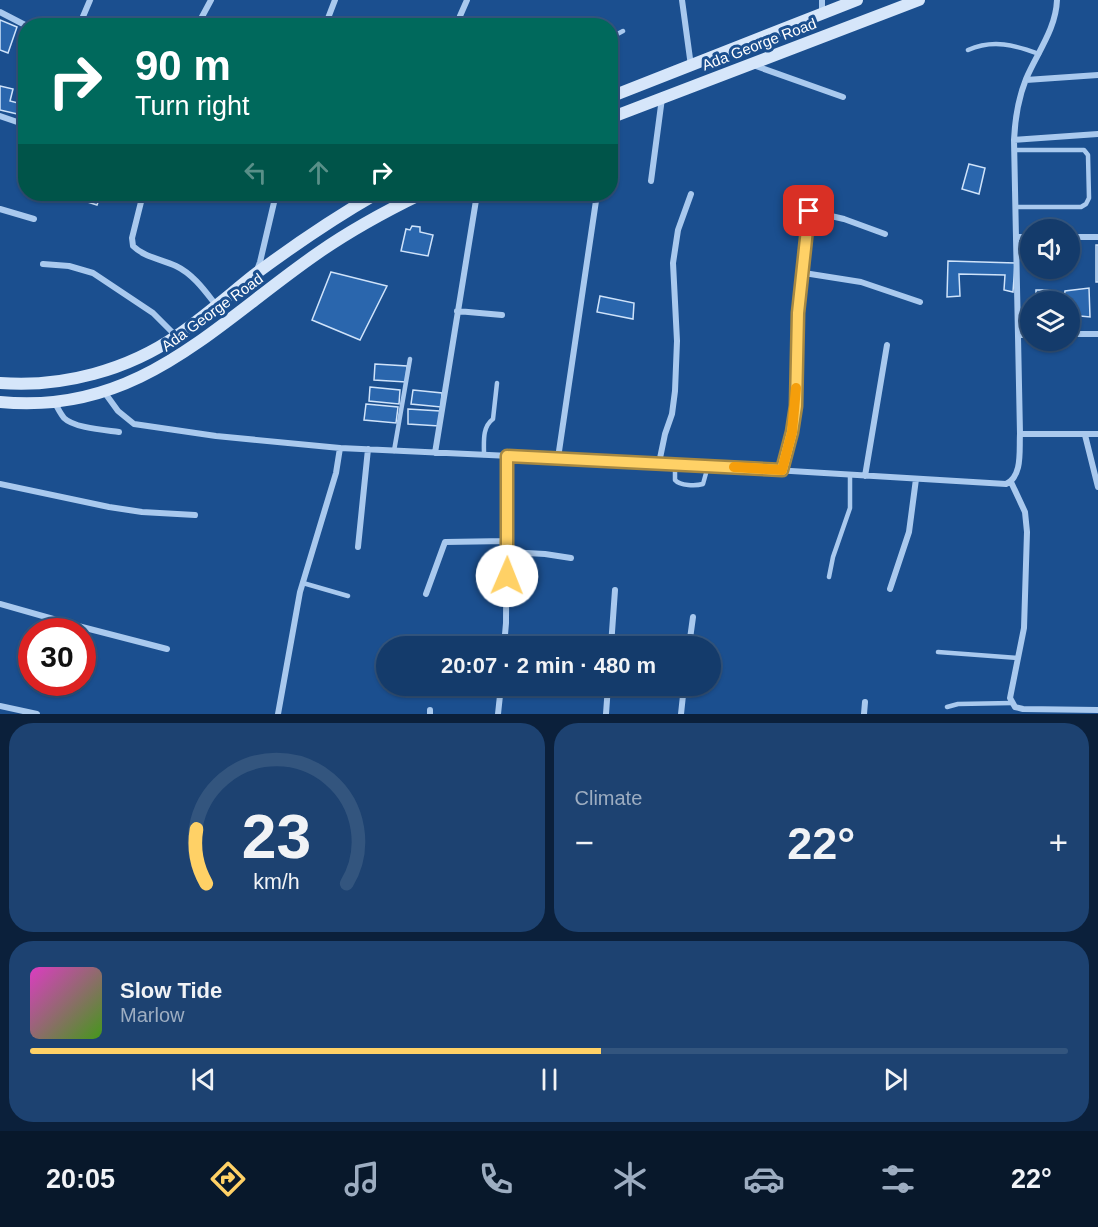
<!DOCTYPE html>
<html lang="en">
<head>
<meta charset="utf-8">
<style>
	body { margin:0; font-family:Arial,sans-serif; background:#1d4271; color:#f1f3f6; height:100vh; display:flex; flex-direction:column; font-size:22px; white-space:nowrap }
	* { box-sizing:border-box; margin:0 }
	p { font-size:20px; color:#9dadc1 }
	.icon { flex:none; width:33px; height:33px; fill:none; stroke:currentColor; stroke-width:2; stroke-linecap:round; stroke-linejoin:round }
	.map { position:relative; height:714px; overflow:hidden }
	.details { display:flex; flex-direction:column; gap:9px; padding:9px; background:#0b203b; flex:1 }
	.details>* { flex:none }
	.top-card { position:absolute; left:18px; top:18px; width:600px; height:183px; border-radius:24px; box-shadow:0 2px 4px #0004,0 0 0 2px #33557e; background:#00695c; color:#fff; overflow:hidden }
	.controls { position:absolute; left:1020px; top:219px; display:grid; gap:12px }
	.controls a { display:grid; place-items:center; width:60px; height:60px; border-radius:50%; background:#143b6b; box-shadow:0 2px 4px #0004,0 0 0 2px #33557e; font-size:30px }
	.speed { position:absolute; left:18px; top:618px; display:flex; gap:12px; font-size:30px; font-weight:700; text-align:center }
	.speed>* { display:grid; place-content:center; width:78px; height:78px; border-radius:50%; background:#143b6b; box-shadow:0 2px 4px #0004,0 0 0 2px #33557e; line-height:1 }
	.speed .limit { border:9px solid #d22; background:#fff; color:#111 }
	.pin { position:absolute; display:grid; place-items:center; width:51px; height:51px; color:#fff; margin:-26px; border-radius:12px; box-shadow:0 3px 9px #0006 }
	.me { position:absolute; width:66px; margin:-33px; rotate:1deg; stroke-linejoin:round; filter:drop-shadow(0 0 4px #0008) }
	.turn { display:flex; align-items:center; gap:21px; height:126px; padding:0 18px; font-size:27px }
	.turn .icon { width:78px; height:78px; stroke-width:2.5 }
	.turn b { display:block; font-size:42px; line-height:51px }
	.lanes { display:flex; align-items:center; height:57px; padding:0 18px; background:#0003; justify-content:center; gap:30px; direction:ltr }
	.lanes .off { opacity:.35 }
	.big { font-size:45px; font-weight:800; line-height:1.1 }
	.details .card { flex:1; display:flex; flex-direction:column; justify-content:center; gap:9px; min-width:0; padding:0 21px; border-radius:24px; background:#1d4271 }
	.details .dial { align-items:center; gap:0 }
	.dial svg { height:156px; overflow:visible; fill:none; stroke:#33557e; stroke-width:7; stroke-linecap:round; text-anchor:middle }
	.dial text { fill:#f1f3f6; stroke:none }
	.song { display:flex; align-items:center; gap:18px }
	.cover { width:72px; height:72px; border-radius:9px; background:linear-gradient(135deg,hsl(310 70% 55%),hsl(100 70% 35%)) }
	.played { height:6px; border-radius:3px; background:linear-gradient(90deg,#ffd166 55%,#33557e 55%) }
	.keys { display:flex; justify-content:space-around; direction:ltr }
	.heat { display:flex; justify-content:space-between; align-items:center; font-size:33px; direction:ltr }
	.details .tiles { flex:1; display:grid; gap:9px; grid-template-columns:1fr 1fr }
	.card:last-child { grid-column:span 2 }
	.trip { position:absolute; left:376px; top:636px; width:345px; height:60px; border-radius:30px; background:#143b6b; box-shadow:0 2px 4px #0004,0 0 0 2px #33557e; font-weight:800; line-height:60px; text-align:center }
	.tab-bar { display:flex; height:96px; justify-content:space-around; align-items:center; background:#08182b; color:#9dadc1 }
	.tab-bar .icon { width:42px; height:42px }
	.tab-bar .active { color:#ffd166 }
	.tab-bar b { font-size:27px; color:#f1f3f6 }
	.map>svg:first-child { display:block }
	.building { fill:#2a66ad; stroke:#cfe3fa; stroke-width:1.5 }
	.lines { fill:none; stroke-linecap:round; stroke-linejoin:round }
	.lane { stroke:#a9c9ee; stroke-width:4.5 }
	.street { stroke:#a9c9ee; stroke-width:6 }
	.secondary { stroke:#d6e6fa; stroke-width:12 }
	.route-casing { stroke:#a68842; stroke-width:15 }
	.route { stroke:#ffd166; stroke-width:10 }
	.slow { stroke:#f59e0b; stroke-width:10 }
	.labels { text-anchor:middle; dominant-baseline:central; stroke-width:6; stroke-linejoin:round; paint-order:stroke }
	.street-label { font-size:15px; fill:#fff; stroke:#1b4f8f }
</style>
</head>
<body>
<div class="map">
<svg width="1098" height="714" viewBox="0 0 1098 714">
	<rect width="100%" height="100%" fill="#1b4f8f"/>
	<path class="building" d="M0,20L17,27L8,53L0,50Z
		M0,86L13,89L10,101L26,105V116L0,110Z
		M969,164L985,168L979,194L962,189Z
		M77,194H101L97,205L75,198Z
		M412,226L420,227V232L433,235L428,256L401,251L406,229L410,230Z
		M1096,245H1098V282H1096Z
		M948,261L1015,263L1013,292L1004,290L1005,275L959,274L960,296L947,297Z
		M331,272L387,286L360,340L312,320Z
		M1089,288L1090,317L1070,315V302H1063L1065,291Z
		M1036,290H1050V302H1036Z
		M600,296L634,303L633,319L597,312Z
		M375,364L407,366L406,382L374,380Z
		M370,387L400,390L399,404L369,401Z
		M413,390L442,393L441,407L411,404Z
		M366,404L398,407L396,423L364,420Z
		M408,409L440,411L439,426L408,424Z"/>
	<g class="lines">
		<path class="lane" d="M610,38L623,31
			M968,50C993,39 1015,45 1039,54
			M610,56L618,91
			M1014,150H1084L1088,155L1089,198L1086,204L1081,207H1016
			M394,451L410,359
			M484,455C484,442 482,427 493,419L497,383
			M675,464V480C680,486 696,486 703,484L708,466
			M829,577L833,557L850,508V475
			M303,583L348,596
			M938,652L1018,658
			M947,707L958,704L1012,703"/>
		<path class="street" d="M682,0L691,66
			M822,0V13
			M0,12L27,26
			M460,16L467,0
			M79,26L90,0
			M197,26L211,0
			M325,26L335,0
			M753,65L843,97
			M1026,80L1098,75
			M0,116L26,125
			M1014,140L1098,134
			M651,181L662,98
			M143,194L132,238L133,246C144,257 161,259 176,266C193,274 205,291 216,305
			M0,209L34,219
			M809,211L844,219L885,234
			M1017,237H1030
			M1070,237H1098
			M43,264L69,266L93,273L153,313L176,336
			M257,270L260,262L276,194
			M804,273L861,282L920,302
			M457,311L502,315
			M1070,334H1098
			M1019,335H1030
			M105,393L118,411L134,424L216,436L340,448L675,464L1006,484C1023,476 1019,450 1020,434L1014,140C1015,119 1018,99 1026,79C1037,53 1056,29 1057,0
			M54,401C57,407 60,413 64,418C74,428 105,430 119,432
			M1020,434H1098
			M1085,435L1098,487
			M435,453L477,194
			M558,458L597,194
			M659,463L665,434L672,414L675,391L677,341L673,263L678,230L691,194
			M782,470L792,432L796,406L798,313L804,273L806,232L814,193
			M865,476L887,345
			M1011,482L1025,512L1027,532L1024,628L1010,698L1015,707L1023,709L1098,710
			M0,484L109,507L142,512L195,515
			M358,547L368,449
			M507,552L545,554L571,558
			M890,589L909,532L916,479
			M426,594L445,542L507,541
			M0,604L78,626L167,649
			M504,646L506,623L507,456
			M611,646L615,590
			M689,646L693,617
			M0,706L37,714
			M278,714L300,592L336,473L340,448
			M430,714V710
			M498,714L501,686
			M606,714L608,686
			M681,714L684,686
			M864,714L865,702"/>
		<path class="secondary" d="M610,97L857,0
			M610,118L919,0
			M0,383C62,388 128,370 178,335C205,316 229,295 254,275C293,246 334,218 376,194
			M0,402C138,416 215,324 318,253C351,230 386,211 421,194"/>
	</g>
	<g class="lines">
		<g class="route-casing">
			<path id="route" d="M507,576V456L782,470L792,432L796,406L798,313L809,211"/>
		</g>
		<use href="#route" class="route"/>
		<path class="slow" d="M734,467L782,470L792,432L796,388"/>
	</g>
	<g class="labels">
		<g class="street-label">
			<text transform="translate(759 44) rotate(-21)">Ada George Road</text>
			<text transform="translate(212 312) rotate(-36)">Ada George Road</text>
		</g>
	</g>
</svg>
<div class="controls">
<a><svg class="icon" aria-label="sound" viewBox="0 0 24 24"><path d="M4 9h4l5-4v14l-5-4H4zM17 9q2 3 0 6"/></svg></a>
<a><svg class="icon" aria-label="layers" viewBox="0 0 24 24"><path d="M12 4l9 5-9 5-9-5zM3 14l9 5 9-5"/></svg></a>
</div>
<div class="speed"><div class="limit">30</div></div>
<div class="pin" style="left:809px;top:211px;background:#d93025"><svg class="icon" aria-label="arrive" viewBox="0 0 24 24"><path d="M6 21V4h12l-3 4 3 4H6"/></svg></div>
<svg class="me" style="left:507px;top:576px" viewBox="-20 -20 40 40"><circle r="19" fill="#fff"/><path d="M0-13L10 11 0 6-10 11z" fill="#ffd166"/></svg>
<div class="trip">20:07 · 2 min · 480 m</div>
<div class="top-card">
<div class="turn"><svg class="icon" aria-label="right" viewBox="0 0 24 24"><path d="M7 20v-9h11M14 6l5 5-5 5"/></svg><div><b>90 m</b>Turn right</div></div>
<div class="lanes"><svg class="icon off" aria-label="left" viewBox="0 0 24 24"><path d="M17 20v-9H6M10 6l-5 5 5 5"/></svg><svg class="icon off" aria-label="ahead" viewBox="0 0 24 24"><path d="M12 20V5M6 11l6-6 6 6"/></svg><svg class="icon" aria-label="right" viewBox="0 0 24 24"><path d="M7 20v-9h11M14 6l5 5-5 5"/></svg></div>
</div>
</div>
<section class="details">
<div class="tiles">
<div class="card dial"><svg viewBox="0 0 100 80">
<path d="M14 69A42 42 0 1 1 86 69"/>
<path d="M14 69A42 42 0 0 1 9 41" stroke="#ffd166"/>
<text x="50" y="56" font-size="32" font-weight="700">23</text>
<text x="50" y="72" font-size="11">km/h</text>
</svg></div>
<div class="card"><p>Climate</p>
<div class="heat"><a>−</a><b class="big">22°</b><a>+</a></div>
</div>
<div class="card">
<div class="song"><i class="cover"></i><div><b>Slow Tide</b><p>Marlow</p></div></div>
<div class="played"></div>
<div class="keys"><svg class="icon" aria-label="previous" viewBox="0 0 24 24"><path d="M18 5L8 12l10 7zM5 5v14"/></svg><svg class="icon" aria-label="pause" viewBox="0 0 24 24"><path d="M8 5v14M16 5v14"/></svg><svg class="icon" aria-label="next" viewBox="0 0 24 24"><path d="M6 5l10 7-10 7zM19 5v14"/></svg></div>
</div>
</div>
</section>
<nav class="tab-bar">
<b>20:05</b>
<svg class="icon active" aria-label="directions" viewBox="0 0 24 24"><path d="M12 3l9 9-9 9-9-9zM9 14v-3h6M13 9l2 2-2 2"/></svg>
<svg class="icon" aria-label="music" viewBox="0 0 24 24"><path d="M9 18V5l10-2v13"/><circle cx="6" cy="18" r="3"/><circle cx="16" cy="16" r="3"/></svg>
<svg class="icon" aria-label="phone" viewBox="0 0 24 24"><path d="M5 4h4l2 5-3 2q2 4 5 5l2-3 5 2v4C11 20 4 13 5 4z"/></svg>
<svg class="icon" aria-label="climate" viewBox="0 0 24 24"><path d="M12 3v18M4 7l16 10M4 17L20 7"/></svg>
<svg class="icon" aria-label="car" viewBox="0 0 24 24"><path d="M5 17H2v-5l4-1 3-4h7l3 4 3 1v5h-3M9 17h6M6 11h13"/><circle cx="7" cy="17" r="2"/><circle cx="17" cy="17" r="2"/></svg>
<svg class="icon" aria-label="filters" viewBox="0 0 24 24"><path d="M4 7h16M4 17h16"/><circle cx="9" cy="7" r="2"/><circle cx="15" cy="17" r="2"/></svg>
<b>22°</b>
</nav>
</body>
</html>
